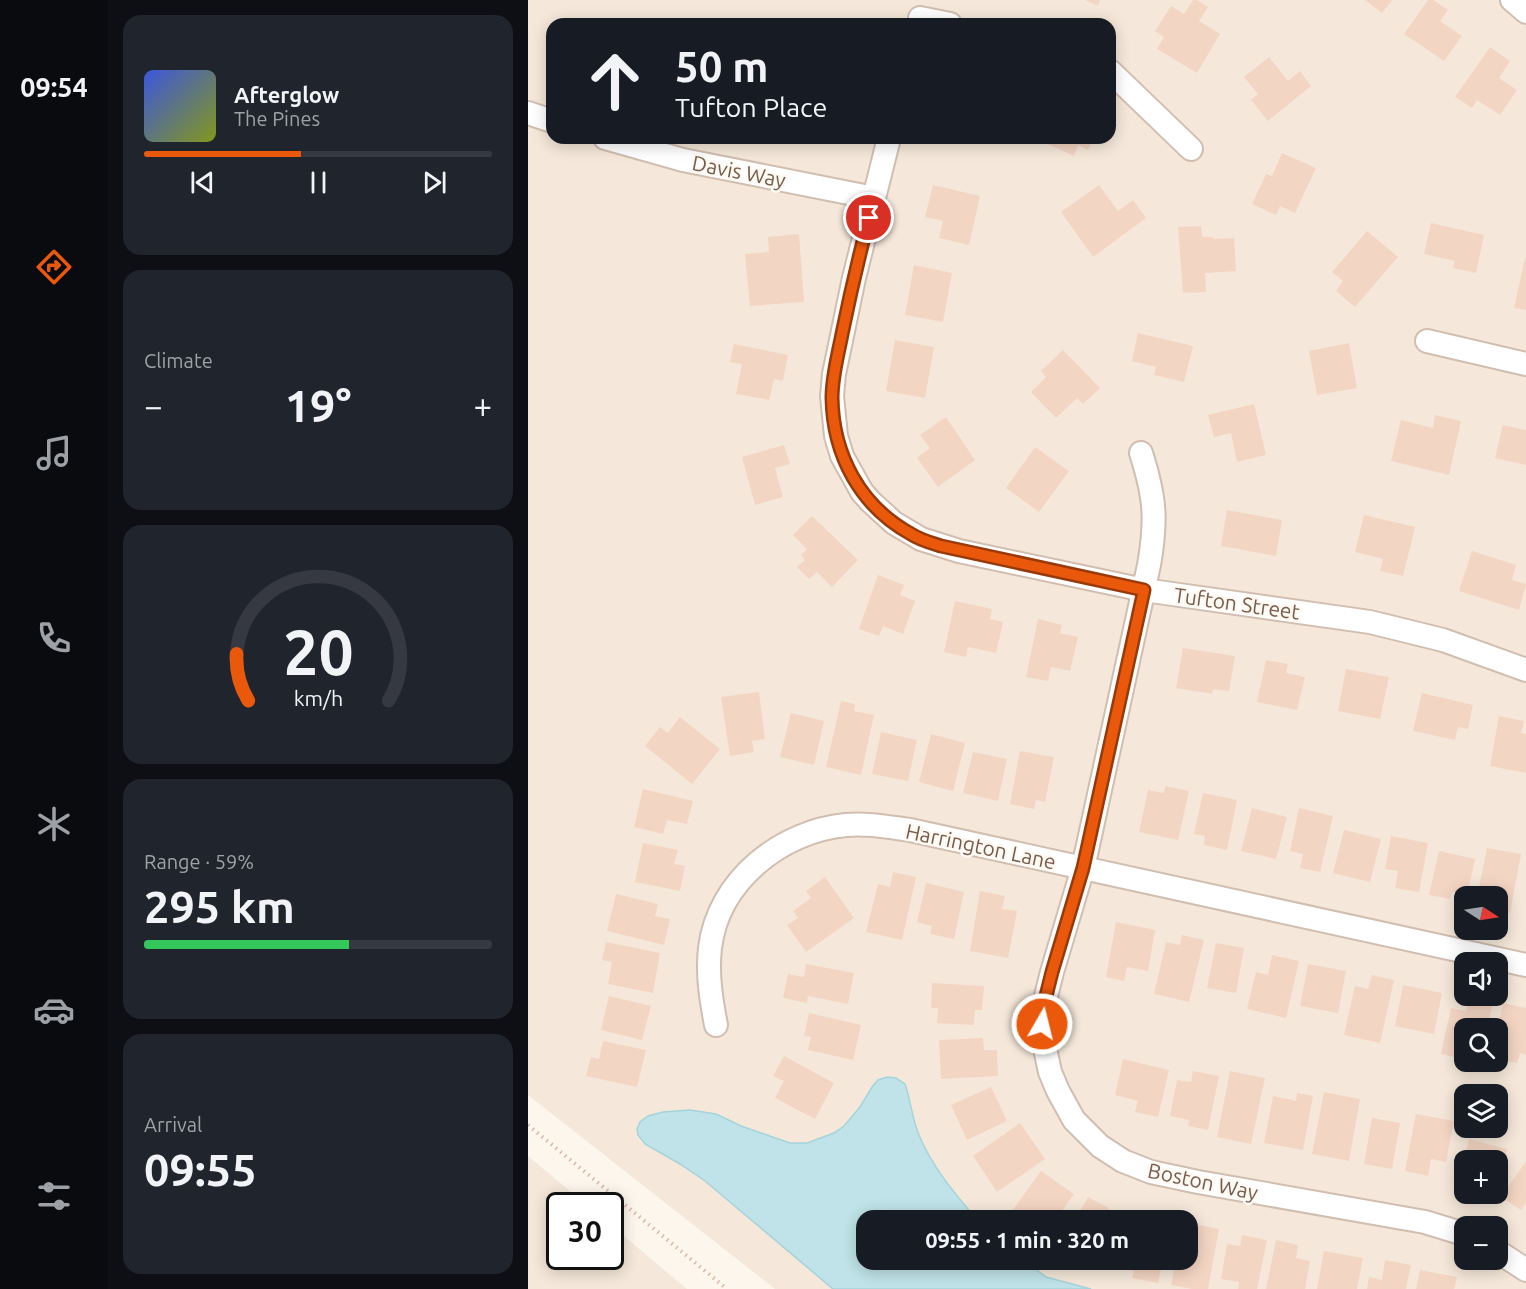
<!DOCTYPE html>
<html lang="en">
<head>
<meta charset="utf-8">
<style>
	body { margin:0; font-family:Ubuntu,sans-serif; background:#20242c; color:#f1f3f6; height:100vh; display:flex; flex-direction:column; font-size:22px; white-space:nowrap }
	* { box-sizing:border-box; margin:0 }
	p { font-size:20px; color:#9ea1a6 }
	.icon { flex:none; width:33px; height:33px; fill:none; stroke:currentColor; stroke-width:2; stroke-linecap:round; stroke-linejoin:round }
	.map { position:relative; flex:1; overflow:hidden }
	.sheet { display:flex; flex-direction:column; gap:15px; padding:15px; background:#0d0f14; width:420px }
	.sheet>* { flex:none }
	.banner { position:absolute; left:18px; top:18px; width:570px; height:126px; border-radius:18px; box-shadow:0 3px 15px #0003; background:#171b24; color:#f1f3f6; overflow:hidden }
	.needle { width:39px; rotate:102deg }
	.controls { position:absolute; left:926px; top:886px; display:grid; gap:12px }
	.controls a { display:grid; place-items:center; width:54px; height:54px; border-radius:12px; background:#171b24; box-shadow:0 3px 15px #0003; font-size:30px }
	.speed { position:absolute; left:18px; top:1192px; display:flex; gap:12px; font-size:30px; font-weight:700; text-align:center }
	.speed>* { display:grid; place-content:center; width:78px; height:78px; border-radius:50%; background:#171b24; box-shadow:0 3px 15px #0003; line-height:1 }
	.speed .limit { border:3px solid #111; border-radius:9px; background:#fff; color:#111 }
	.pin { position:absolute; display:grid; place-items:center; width:51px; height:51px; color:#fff; margin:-26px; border:3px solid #fff; border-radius:50%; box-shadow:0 2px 6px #0007 }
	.me { position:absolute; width:66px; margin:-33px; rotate:8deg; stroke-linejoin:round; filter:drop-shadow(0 0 4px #0008) }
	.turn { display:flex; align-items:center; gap:21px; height:126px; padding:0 30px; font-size:27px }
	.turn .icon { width:78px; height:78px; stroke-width:2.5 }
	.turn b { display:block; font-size:42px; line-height:51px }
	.big { font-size:45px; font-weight:700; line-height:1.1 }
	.sheet .card { flex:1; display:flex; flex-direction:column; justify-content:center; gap:9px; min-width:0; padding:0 21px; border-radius:18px; background:#20242c }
	.sheet .dial { align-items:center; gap:0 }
	.dial svg { height:156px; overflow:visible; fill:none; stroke:#363941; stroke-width:7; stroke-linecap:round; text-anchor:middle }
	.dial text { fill:#f1f3f6; stroke:none }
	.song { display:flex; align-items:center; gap:18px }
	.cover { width:72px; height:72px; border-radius:9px; background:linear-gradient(135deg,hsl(230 70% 55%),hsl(70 70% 35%)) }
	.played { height:6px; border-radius:3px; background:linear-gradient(90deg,#ea580c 45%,#363941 45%) }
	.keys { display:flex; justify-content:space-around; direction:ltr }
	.heat { display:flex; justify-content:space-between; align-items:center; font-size:33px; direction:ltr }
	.charge { height:9px; border-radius:4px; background:linear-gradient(90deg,#34c759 59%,#363941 0) }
	.trip { position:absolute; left:328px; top:1210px; width:342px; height:60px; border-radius:18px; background:#171b24; box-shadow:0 3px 15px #0003; font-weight:700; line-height:60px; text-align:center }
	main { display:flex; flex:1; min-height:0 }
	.menu { display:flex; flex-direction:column; width:108px; justify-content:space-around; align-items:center; background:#090b0e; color:#9ea1a6 }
	.menu .icon { width:42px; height:42px }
	.menu .selected { color:#ea580c }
	.menu b { font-size:27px; color:#f1f3f6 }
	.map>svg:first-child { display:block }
	.residential { fill:#f5e8da; fill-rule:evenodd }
	.water { fill:#bfe3e8; stroke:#a5d3da; stroke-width:1.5 }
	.building { fill:#f3d5c3 }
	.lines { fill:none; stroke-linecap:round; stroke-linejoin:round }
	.minor-casing { stroke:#d1beb0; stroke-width:26 }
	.path { stroke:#d9b8a5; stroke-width:4; stroke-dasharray:1.5 4.5; stroke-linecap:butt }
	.minor { stroke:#fff; stroke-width:22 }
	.route-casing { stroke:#983908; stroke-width:15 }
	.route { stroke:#ea580c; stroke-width:10 }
	.labels { text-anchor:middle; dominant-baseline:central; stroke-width:5; stroke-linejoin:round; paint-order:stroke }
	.street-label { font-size:21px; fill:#7a5c4d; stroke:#fffaf3 }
</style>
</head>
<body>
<main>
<nav class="menu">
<b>09:54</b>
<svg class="icon selected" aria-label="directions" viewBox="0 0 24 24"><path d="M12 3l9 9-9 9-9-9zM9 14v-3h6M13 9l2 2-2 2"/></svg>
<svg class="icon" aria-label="music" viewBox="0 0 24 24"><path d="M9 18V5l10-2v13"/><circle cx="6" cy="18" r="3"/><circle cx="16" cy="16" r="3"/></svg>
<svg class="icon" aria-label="phone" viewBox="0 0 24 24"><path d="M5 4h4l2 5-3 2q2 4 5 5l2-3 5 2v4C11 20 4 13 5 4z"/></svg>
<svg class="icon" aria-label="climate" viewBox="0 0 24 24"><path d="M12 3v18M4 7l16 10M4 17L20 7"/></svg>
<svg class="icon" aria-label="car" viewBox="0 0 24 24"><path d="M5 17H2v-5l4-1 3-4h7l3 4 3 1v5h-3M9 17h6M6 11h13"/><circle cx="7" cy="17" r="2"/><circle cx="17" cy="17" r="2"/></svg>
<svg class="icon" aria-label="filters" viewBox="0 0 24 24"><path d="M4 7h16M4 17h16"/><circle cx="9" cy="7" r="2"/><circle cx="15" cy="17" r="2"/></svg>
</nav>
<section class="sheet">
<div class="card">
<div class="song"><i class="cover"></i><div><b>Afterglow</b><p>The Pines</p></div></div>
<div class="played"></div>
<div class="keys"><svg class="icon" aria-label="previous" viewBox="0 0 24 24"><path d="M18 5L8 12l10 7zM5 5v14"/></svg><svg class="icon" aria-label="pause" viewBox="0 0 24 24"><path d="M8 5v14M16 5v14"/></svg><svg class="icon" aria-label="next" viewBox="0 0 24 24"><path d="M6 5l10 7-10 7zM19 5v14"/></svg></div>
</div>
<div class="card"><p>Climate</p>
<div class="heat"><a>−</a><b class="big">19°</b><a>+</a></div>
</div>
<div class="card dial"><svg viewBox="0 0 100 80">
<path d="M14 69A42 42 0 1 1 86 69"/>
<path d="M14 69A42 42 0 0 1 8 45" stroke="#ea580c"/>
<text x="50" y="56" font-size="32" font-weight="700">20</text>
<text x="50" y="72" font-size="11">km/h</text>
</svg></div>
<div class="card"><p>Range · 59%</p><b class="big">295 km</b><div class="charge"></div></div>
<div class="card"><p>Arrival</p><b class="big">09:55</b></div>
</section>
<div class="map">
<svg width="998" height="1289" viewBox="0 0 998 1289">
	<rect width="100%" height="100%" fill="#fdf6ec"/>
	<path class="residential" d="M0,0H998V1289H247L0,1095ZM24,24H582V138H24ZM936,897H969V930H936ZM936,963H969V996H936ZM936,1029H969V1062H936ZM936,1095H969V1128H936ZM936,1161H969V1194H936ZM339,1221H660V1260H339ZM936,1227H969V1260H936Z
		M0,1156L60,1206H32V1257H82L83,1225L159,1289H0Z"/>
	<path class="water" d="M359,1077L368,1078L377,1084C383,1101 384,1119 391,1135C404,1167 428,1195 450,1221H339V1260H495L518,1277L563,1289H305L177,1181L152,1164L117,1144L110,1135L109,1129L112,1122L120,1116L135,1112L162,1110L188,1114L213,1126L262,1143H279L306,1133L316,1126L332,1107L344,1087L350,1080Z"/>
	<path class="building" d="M557,0H572L570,6Z
		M665,0H669L680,7L671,21L692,34L669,73L629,49L636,37L627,31L643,6L656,14Z
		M837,0H864L854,13Z
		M900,0H905L920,10L912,21L934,36L916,61L876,34Z
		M962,47L982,61L971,78L989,90L972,115L949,100L944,108L927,97Z
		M741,57L760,81L772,71L783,86L740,121L723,100L730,94L716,77Z
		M427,138H447L429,144Z
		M514,138H565L560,150L550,145L546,156L513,141Z
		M754,153L788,168L767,213L752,206L748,215L724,204L738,174L744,176Z
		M405,185L452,196L441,245L411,238L415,221L397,217Z
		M571,185L590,211L605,200L618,218L565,257L533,212Z
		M903,223L956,235L948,273L925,268L927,261L896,254Z
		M673,226L674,237H685V239L706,238L708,271L677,273L678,292L655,293L650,227Z
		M839,231L870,257L827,307L808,291L815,281L804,272Z
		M271,234L276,302L222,306L217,254L241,252L240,237Z
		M997,258H998V310L986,308Z
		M386,265L424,273L415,322L377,315Z
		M610,333L665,346L656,382L626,375L628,367L604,361Z
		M367,340L406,347L397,398L358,391Z
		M821,343L829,388L789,395L781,351Z
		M206,344L260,355L255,381L246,379L241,400L208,394L214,364L202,362Z
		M535,350L572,388L555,404L549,398L528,418L503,392L518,377L513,371Z
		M726,404L738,455L709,462L703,433L686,437L680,415Z
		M907,415L933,421L921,475L863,461L873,420L905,428Z
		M418,417L447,460L410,487L389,458L402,448L392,435Z
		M975,425L998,430V465L967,458Z
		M256,445L262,464L247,468L255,497L227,505L214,457Z
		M507,447L541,471L511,512L478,488Z
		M699,510L754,520L748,556L693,546Z
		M836,515L887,527L875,576L852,571L855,559L827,552Z
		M284,516L330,560L304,587L289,572L281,579L269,567L277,560L273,555L279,549L265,535Z
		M944,551L988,565L984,580L998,584L991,610L931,591Z
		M350,575L376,585L372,595L387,601L375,634L355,626L351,636L331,629Z
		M427,601L464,609L462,619L475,622L468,653L440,647L438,657L416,652Z
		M510,619L534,625L532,633L550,637L542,671L523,667L520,681L498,677Z
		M655,648L707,656L701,691L685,689L684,694L648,688Z
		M738,660L760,664L758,673L777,677L769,710L729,702Z
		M818,669L861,677L852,719L810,711Z
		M231,692L237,739L224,741L226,752L202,756L193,697Z
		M894,693L945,705L940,729L930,727L927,740L885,731Z
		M313,701L327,704L326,711L346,715L333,775L298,767Z
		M263,713L296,721L286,765L252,757Z
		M971,716L996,721L993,733L998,734V773L962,766Z
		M152,717L192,749L164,784L117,746L132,727L140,733Z
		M353,732L389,740L380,781L344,774Z
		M403,734L437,743L425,791L391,782Z
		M492,751L526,757L517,802L508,800L506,809L482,804Z
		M445,752L479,759L470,801L435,793Z
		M637,786L661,791L650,840L611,832L620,790L636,793Z
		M115,789L165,801L159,824L139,820L135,834L106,827Z
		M675,793L709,800L699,850L676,845L677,836L666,834Z
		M724,808L759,817L748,859L713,851Z
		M771,808L805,816L792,872L772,868L775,854L762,851Z
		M816,830L853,839L842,882L805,873Z
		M863,836L900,843L891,892L867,888L870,871L857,869Z
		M115,843L150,850L146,864L157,866L152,891L107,882Z
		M959,848L993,854L982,913L969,911V897H949Z
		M911,851L947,859L939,895L924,892L922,899L901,895Z
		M365,872L388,877L374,940L338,932L350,884L362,887Z
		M297,877L326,918L278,952L259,925L270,918L265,911L283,898L278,891Z
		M398,883L436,892L426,939L402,934L404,926L389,922Z
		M452,891L477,896L474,909L489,911L480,958L442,951Z
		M88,894L130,904L127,916L142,919L136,945L79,931Z
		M588,922L627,930L620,971L599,967L596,981L578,977Z
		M654,935L676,940L661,1002L626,994L638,942L652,945Z
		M78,942L132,953L125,993L80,984L84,962L74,960Z
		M688,943L716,948L708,993L679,988Z
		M744,955L771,961L758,1018L719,1009L728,972L740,975Z
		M278,964L326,973L320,1004L280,996L279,1003L255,998L260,974L276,977Z
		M780,964L818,971L810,1013L772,1006Z
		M844,975L866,980L852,1043L816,1035L827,986L840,989Z
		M404,983L456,986L454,1010H447L446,1025L409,1023L410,1008H403Z
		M875,985L914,993L906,1034L867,1026Z
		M81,996L123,1006L114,1040L73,1030Z
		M941,997L965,1002L959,1029H936V1059L913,1054L923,1008L938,1011Z
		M975,1003L998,1008V1055L992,1053L989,1063L969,1059V1030Z
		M281,1013L333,1025L325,1060L280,1050L283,1037L276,1036Z
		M455,1038L456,1050H469L470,1076L413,1079L411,1040Z
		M75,1041L118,1050L109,1087L58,1076L63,1057L71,1059Z
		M256,1056L306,1083L287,1119L247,1098L256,1081L245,1076Z
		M595,1059L641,1070L630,1117L607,1112L610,1101L587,1095Z
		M665,1071L691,1076L680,1130L660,1126L661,1120L642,1116L649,1080L663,1082Z
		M702,1071L737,1078L723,1144L689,1137Z
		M463,1087L479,1121L439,1140L423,1105Z
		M796,1092L832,1099L821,1161L784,1154Z
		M769,1093L785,1096L775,1150L736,1143L745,1096L768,1101Z
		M888,1114L926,1121L918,1162L903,1159L900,1176L877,1171Z
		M844,1118L872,1123L864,1169L836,1164Z
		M492,1123L517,1159L469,1192L445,1156Z
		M941,1139L979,1149L970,1185L969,1161H936Z
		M998,1161V1202L993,1210L973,1197Z
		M935,1163H936V1182L931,1181Z
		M513,1171L546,1194L527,1221H498L484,1211Z
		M560,1197L581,1208L574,1221H547Z
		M667,1224L691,1229L680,1289H664L643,1285L648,1260H660V1232L665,1234Z
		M714,1235L739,1240L729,1289H710L711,1282L693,1279L699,1244L712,1246Z
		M748,1240L770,1245L768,1258L782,1261L777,1289H738Z
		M796,1251L835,1258L829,1289H789Z
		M556,1260H573L569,1267Z
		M595,1260H635L630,1283L604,1278L606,1271L593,1268Z
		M857,1260L883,1265L878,1289H839L841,1277L854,1280Z
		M892,1270L929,1277L926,1289H888Z"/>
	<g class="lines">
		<g class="minor-casing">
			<path id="minor" d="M984,0L998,12
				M392,18L422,24
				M582,71L663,149
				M0,113L24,121
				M77,138L155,160L346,198
				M361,138L326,278L306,374L304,396L308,436L314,456L334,492L343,502L366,523L393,539L431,551L616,590L842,622L915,640L998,670
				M899,341L998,364
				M613,453C627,497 629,519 621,565L555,868L524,972L515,1008V1039L522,1072L530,1091L546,1120L572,1146L595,1161L623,1172L670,1182L897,1222L936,1234
				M188,1025C183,999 179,974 182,948C190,881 253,831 318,825C340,823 360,827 382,830L998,965
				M969,1251L998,1270"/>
		</g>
		<path class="path" d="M0,1125L199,1289"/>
		<use href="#minor" class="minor"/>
	</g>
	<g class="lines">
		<g class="route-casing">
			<path id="route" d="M341,218C331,256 322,295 314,334C310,355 304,376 304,398C305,455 332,506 383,534C392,540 403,543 413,546L616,590L555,868L524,972L515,1008L514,1024"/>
		</g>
		<use href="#route" class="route"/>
	</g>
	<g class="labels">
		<g class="street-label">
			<text transform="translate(211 171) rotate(11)">Davis Way</text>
			<text transform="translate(709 603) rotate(8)">Tufton Street</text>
			<text transform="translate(453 846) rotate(12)">Harrington Lane</text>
			<text transform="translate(675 1181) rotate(12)">Boston Way</text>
		</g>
	</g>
</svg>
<div class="controls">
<a><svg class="needle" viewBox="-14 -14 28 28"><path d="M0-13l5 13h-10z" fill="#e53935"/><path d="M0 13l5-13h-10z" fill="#9ea1a6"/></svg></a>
<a><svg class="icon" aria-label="sound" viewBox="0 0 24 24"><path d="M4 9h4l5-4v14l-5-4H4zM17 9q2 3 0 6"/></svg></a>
<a><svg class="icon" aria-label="search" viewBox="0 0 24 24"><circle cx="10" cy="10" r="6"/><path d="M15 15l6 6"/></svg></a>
<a><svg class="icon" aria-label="layers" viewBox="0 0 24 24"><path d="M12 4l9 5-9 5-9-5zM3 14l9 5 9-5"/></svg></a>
<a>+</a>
<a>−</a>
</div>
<div class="speed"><div class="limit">30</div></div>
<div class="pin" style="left:341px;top:218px;background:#d93025"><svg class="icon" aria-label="arrive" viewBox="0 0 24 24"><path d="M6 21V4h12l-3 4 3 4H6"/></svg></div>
<svg class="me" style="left:514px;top:1024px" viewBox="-20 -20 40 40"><circle r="17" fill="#ea580c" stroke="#fff" stroke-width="3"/><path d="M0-11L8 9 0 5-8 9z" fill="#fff"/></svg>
<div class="trip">09:55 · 1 min · 320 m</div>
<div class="banner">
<div class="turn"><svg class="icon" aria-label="ahead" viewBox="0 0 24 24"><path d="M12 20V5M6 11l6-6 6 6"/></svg><div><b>50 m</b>Tufton Place</div></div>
</div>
</div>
</main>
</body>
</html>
